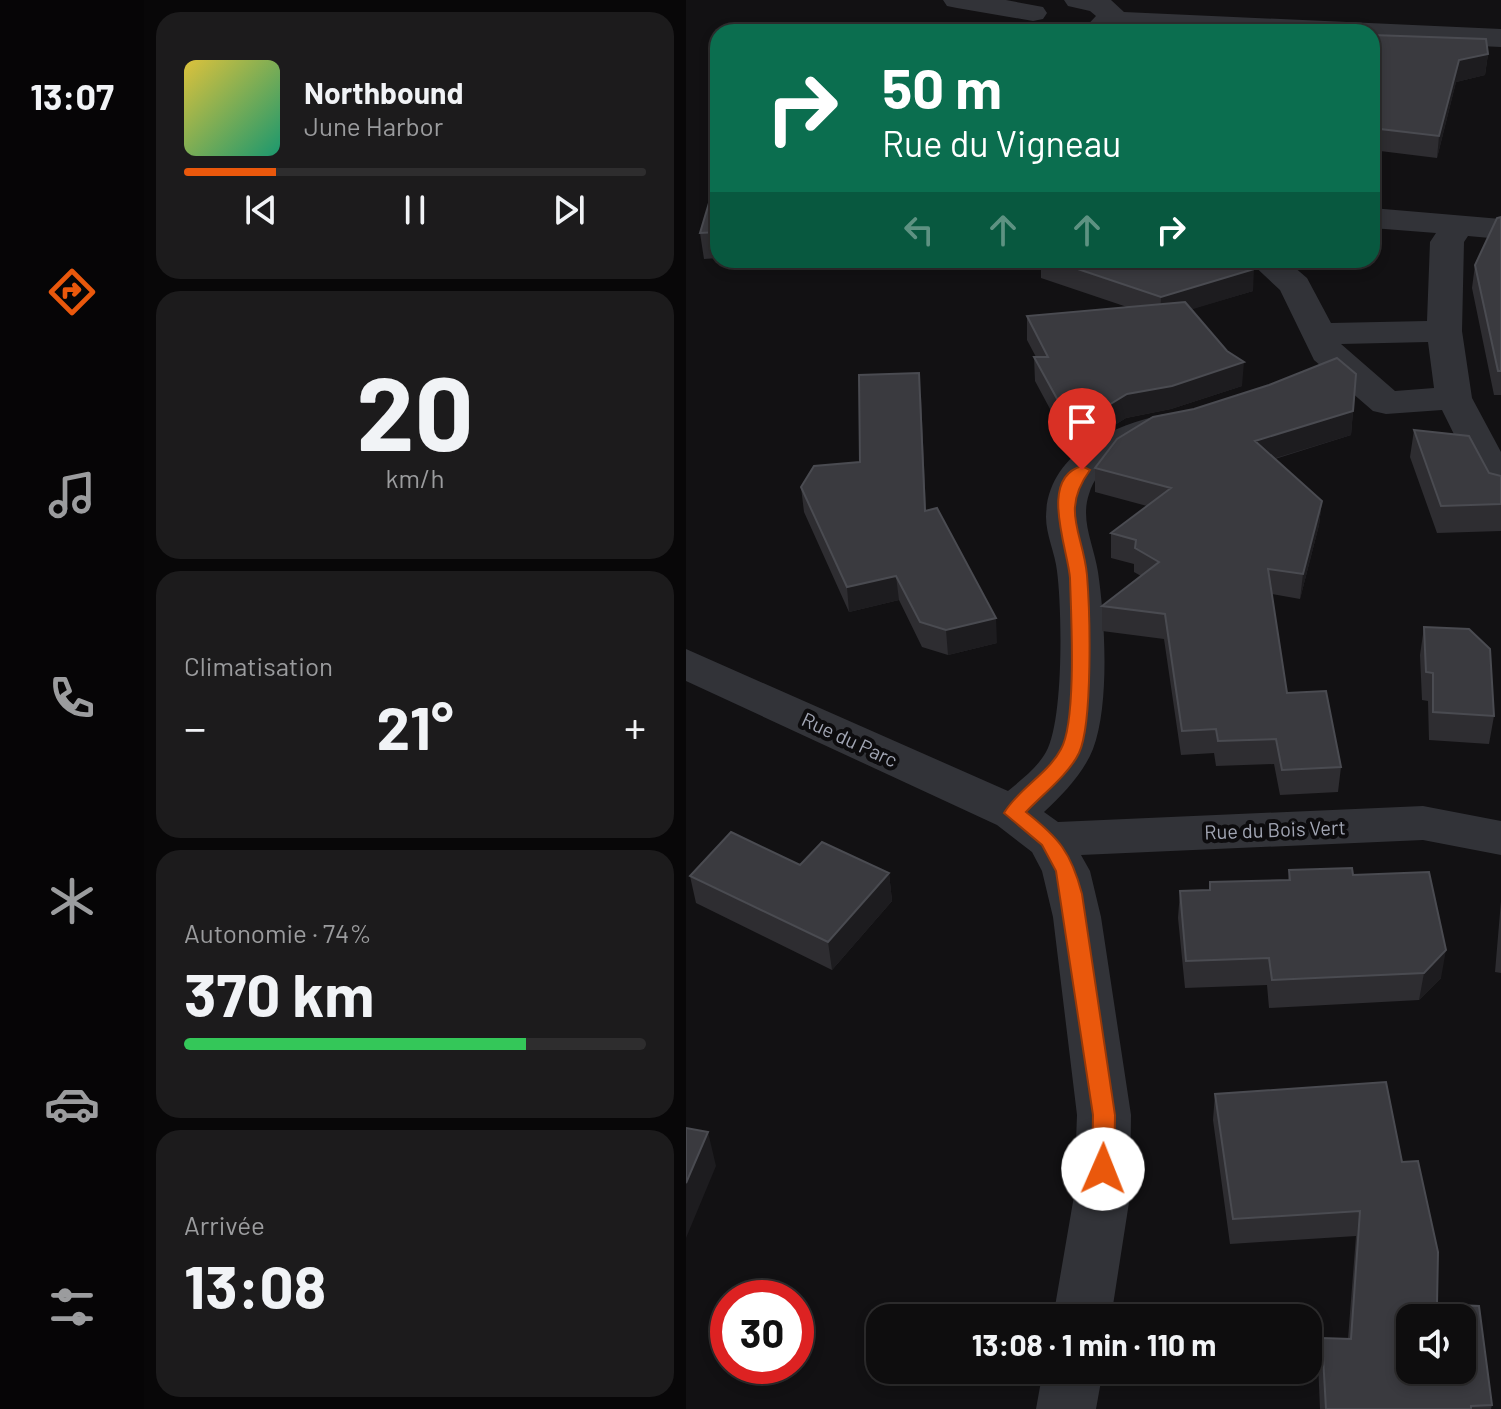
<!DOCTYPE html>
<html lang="fr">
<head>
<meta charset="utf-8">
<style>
	body { margin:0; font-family:Barlow,sans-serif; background:#1c1b1c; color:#f1f3f6; height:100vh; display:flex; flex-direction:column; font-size:30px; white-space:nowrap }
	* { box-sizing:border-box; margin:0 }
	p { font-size:26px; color:#9b9c9e }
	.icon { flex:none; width:44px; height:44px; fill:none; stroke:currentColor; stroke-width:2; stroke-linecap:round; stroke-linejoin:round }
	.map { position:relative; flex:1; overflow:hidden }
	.details { display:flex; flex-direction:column; gap:12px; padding:12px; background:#080708; width:542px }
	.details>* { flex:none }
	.banner { position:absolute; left:24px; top:24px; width:670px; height:244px; border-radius:24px; box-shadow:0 4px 12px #0003,0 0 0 2px #2e2d2e; background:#0b6e4f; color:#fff; overflow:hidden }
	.fabs { position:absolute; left:710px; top:1304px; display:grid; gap:16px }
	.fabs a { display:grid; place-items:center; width:80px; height:80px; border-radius:16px; background:#0e0d0e; box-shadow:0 4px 12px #0003,0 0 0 2px #2e2d2e; font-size:40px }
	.speed { position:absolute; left:24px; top:1280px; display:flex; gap:16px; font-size:40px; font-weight:700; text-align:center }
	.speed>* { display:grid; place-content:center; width:104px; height:104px; border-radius:50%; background:#0e0d0e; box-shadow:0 4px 12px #0003,0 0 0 2px #2e2d2e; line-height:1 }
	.speed .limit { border:12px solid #d22; background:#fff; color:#111 }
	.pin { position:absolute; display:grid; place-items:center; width:68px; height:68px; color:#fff; margin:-82px -34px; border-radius:50% 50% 50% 0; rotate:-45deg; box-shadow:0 0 8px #0007 }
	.pin .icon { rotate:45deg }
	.me { position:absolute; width:88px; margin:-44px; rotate:1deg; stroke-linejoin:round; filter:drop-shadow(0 0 6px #0008) }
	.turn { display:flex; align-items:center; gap:28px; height:168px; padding:0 40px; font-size:36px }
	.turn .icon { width:104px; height:104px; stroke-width:2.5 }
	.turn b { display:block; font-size:56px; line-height:68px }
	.lanes { display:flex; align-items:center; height:76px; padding:0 40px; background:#0003; justify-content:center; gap:40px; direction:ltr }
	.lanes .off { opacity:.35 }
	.big { font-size:60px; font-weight:700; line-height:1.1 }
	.details .widget { flex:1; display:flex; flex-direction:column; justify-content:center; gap:12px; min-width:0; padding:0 28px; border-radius:24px; background:#1c1b1c }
	.details .dial { align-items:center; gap:0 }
	.dial b { font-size:104px; line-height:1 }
	.song { display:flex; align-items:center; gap:24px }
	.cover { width:96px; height:96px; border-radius:12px; background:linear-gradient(135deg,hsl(50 70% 55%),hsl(160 70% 35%)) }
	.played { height:8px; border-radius:4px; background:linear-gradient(90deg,#ea580c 20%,#2e2d2e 20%) }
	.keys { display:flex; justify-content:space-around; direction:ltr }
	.heat { display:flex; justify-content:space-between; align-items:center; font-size:44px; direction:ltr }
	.charge { height:12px; border-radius:6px; background:linear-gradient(90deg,#34c759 74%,#2e2d2e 0) }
	.trip { position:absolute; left:180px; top:1304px; width:456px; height:80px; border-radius:24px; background:#0e0d0e; box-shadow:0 4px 12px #0003,0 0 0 2px #2e2d2e; font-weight:700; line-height:80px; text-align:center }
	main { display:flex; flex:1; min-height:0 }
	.tabs { display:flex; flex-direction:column; width:144px; justify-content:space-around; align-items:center; background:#060506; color:#9b9c9e }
	.tabs .icon { width:56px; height:56px }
	.tabs .selected { color:#ea580c }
	.tabs b { font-size:36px; color:#f1f3f6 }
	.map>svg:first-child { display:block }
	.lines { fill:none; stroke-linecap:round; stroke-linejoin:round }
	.minor { fill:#323338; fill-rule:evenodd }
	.wall { fill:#2e2d31 }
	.shaded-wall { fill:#1d1c1f }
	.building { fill:#3a3a3f; stroke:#4a4b51; stroke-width:2; fill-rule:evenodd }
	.route { fill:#ea580c; stroke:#983908; stroke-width:2 }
	.labels { text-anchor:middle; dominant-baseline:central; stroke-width:8; stroke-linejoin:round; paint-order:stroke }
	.street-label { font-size:20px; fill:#a2a6b4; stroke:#0d0c0e }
</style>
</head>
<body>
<main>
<nav class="tabs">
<b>13:07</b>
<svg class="icon selected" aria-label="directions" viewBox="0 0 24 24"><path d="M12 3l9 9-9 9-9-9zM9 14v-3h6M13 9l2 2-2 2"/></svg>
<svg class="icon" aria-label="music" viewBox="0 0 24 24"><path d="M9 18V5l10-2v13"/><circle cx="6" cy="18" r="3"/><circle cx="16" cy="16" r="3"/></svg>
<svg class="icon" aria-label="phone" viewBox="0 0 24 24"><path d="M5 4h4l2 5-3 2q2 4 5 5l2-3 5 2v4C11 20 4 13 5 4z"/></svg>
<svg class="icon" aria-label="climate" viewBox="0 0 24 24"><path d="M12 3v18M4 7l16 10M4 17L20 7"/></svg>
<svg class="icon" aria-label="car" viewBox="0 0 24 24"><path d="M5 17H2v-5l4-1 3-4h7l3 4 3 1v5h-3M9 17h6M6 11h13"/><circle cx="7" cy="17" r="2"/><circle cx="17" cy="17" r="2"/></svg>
<svg class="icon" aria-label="filters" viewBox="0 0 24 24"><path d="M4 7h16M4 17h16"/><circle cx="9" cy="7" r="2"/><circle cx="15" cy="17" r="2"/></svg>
</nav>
<section class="details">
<div class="widget">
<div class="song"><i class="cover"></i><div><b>Northbound</b><p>June Harbor</p></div></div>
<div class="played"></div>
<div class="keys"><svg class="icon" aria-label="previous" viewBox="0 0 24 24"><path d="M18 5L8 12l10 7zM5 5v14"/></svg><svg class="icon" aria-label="pause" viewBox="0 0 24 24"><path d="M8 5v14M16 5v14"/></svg><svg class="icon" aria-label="next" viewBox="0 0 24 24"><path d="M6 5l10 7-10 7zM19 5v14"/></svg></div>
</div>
<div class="widget dial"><b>20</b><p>km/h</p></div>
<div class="widget"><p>Climatisation</p>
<div class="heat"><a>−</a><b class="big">21°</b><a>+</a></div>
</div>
<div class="widget"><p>Autonomie · 74%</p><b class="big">370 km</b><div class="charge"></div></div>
<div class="widget"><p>Arrivée</p><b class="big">13:08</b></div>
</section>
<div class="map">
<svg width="815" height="1409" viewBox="0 0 815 1409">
	<rect width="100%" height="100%" fill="#121113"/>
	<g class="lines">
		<path class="minor" d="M257,0H320L357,7L361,13L357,19L347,21L271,8L261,6Z
			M378,0H425L438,12L815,29V47L686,41V32L434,29L430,32H395L410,16L404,11L382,6Z
			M686,208L815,219V239L782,236L778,242L776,331L786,398L815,452V501L801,498L795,489L756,410L700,414L687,411L628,360L594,290L562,260H600L621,278L645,323L741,321L744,242L750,233L686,228ZM742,342L748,388L709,391L655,344Z
			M479,414L492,417L498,425C491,435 483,435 472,438C444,447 412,464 403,494C394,521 408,545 412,572C419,620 424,704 407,749C397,774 377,794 358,812L372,822L737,806L815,821V855L737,840L395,855L404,871L415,917L445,1115L444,1196L425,1318H367L388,1196L391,1115L367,917L356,871L346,852L311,825L0,681V649L322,791C335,780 352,767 360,752C378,720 376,608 371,571C369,553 360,535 360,517C361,453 426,426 479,414Z
			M357,1370H417L410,1409H350Z"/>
	</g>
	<path class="wall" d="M686,35L802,54L799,75L770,82L751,158L686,150Z
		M32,173V258L18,259L14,233Z
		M815,217V395H808L786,288L789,265Z
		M355,260H557L567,291L505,309L556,386L485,409L440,418L390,449L385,448L349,381L348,357H350L341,340V316L441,307L355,278Z
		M235,396L240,510L311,643L262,655L236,647L213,600L163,612L118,512L115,487L174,462Z
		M667,411L665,435L589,459L636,501L633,525L614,599L586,594L601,693L655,767L652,792L594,795L588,764L530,766L528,753L495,755L478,639L416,631V606L455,576L448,572V564L425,558V533L461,506L409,492V468Z
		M728,430L803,473L815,476V531L751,533L724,457Z
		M738,627L808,716L803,744L743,740L742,701L736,700L734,655Z
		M114,865L203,873L206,901L146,970L10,903L4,876Z
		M603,870L667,875L755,978L733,1000L583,1008L581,985L499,988L492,918L494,891L524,890V882L602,880Z
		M815,901V973L809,972Z
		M529,1094L716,1162L751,1304L806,1405L805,1409H634L632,1362L636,1338L662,1339L670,1236L544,1244L527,1120Z"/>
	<path class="shaded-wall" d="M802,54L799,75L770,82L751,158L753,136L773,60Z
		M568,269L567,291L474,319L475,297Z
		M558,362L556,386L485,409L440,418L390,449V425L441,394Z
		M667,411L665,435L567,465L569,441Z
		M636,501L633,525L614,599L617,574Z
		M210,576L213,600L163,612L161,587Z
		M310,618L311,643L262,655L260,630Z
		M203,873L206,901L146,970L142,942Z
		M760,950L755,978L733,1000L738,973Z
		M22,1132L30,1166L0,1238V1183Z"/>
	<path class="building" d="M448,27L522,30V32H448Z
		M686,35L800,39L802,54L773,60L753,136L686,128Z
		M32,173V232L14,233Z
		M815,217V371H812L789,265L811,218Z
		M365,260H557L568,269L475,297Z
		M499,302L541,351L558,362L486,386L441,394L390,425L385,424L348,357H362L341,316Z
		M651,358L670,374L667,411L569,441L636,501L617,574L582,569L601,693L640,691L655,767L596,770L590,739L532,741L530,729L496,731L479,614L416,606L473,562L449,548L450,540L425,533L485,488L409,468L431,439L467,417L508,409L583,385Z
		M233,373L239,511L251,508L310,618L260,630L234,622L210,576L161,587L115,487L128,466L174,462L173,375Z
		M728,430L783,436L803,473L815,476V504L755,506Z
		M738,627L783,629L804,649L808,716L747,712V673L740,672Z
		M45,832L114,865L136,842L203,873L142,942L4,876Z
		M666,868L667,875L743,872L760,950L738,973L586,980L583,958L500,961L494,891L524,890V882L604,880L603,870Z
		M700,1082L716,1162L732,1161L752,1252L751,1304L793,1306L806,1405L785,1406V1409H640L636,1338L665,1339L674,1211L547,1219L529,1094ZM724,1318H776V1370H724Z
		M0,1128L22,1132L0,1183Z"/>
	<path class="route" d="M396,466L404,470C374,511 397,532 401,575C404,612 407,723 393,753C383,774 356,795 340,812C373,838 385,852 396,894L429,1115L428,1169L425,1176L417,1179L409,1176L406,1169L407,1115L370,871L356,845L318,813C332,789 362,774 375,749C391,721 385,614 384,578C382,549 352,478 396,466Z"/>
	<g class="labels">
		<g class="street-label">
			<text transform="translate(164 739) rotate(25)">Rue du Parc</text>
			<text transform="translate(589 829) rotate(-2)">Rue du Bois Vert</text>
		</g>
	</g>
</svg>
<div class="fabs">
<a><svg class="icon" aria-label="sound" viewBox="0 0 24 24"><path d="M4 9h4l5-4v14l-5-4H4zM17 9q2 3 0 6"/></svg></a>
</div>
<div class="speed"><div class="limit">30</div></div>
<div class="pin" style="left:396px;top:470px;background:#d93025"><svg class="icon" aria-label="arrive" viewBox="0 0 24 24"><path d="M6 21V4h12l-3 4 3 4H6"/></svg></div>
<svg class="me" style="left:417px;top:1169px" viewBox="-20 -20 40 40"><circle r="19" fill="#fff"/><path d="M0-13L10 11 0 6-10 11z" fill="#ea580c"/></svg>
<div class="trip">13:08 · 1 min · 110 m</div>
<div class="banner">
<div class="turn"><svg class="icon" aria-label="right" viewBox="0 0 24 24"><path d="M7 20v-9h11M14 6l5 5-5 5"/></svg><div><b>50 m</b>Rue du Vigneau</div></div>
<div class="lanes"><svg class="icon off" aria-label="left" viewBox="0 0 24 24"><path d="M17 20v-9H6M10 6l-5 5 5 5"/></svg><svg class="icon off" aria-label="ahead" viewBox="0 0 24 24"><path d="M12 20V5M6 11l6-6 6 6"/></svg><svg class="icon off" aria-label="ahead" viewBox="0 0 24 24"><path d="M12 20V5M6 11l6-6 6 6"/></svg><svg class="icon" aria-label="right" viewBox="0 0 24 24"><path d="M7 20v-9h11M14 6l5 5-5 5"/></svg></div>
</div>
</div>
</main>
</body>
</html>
